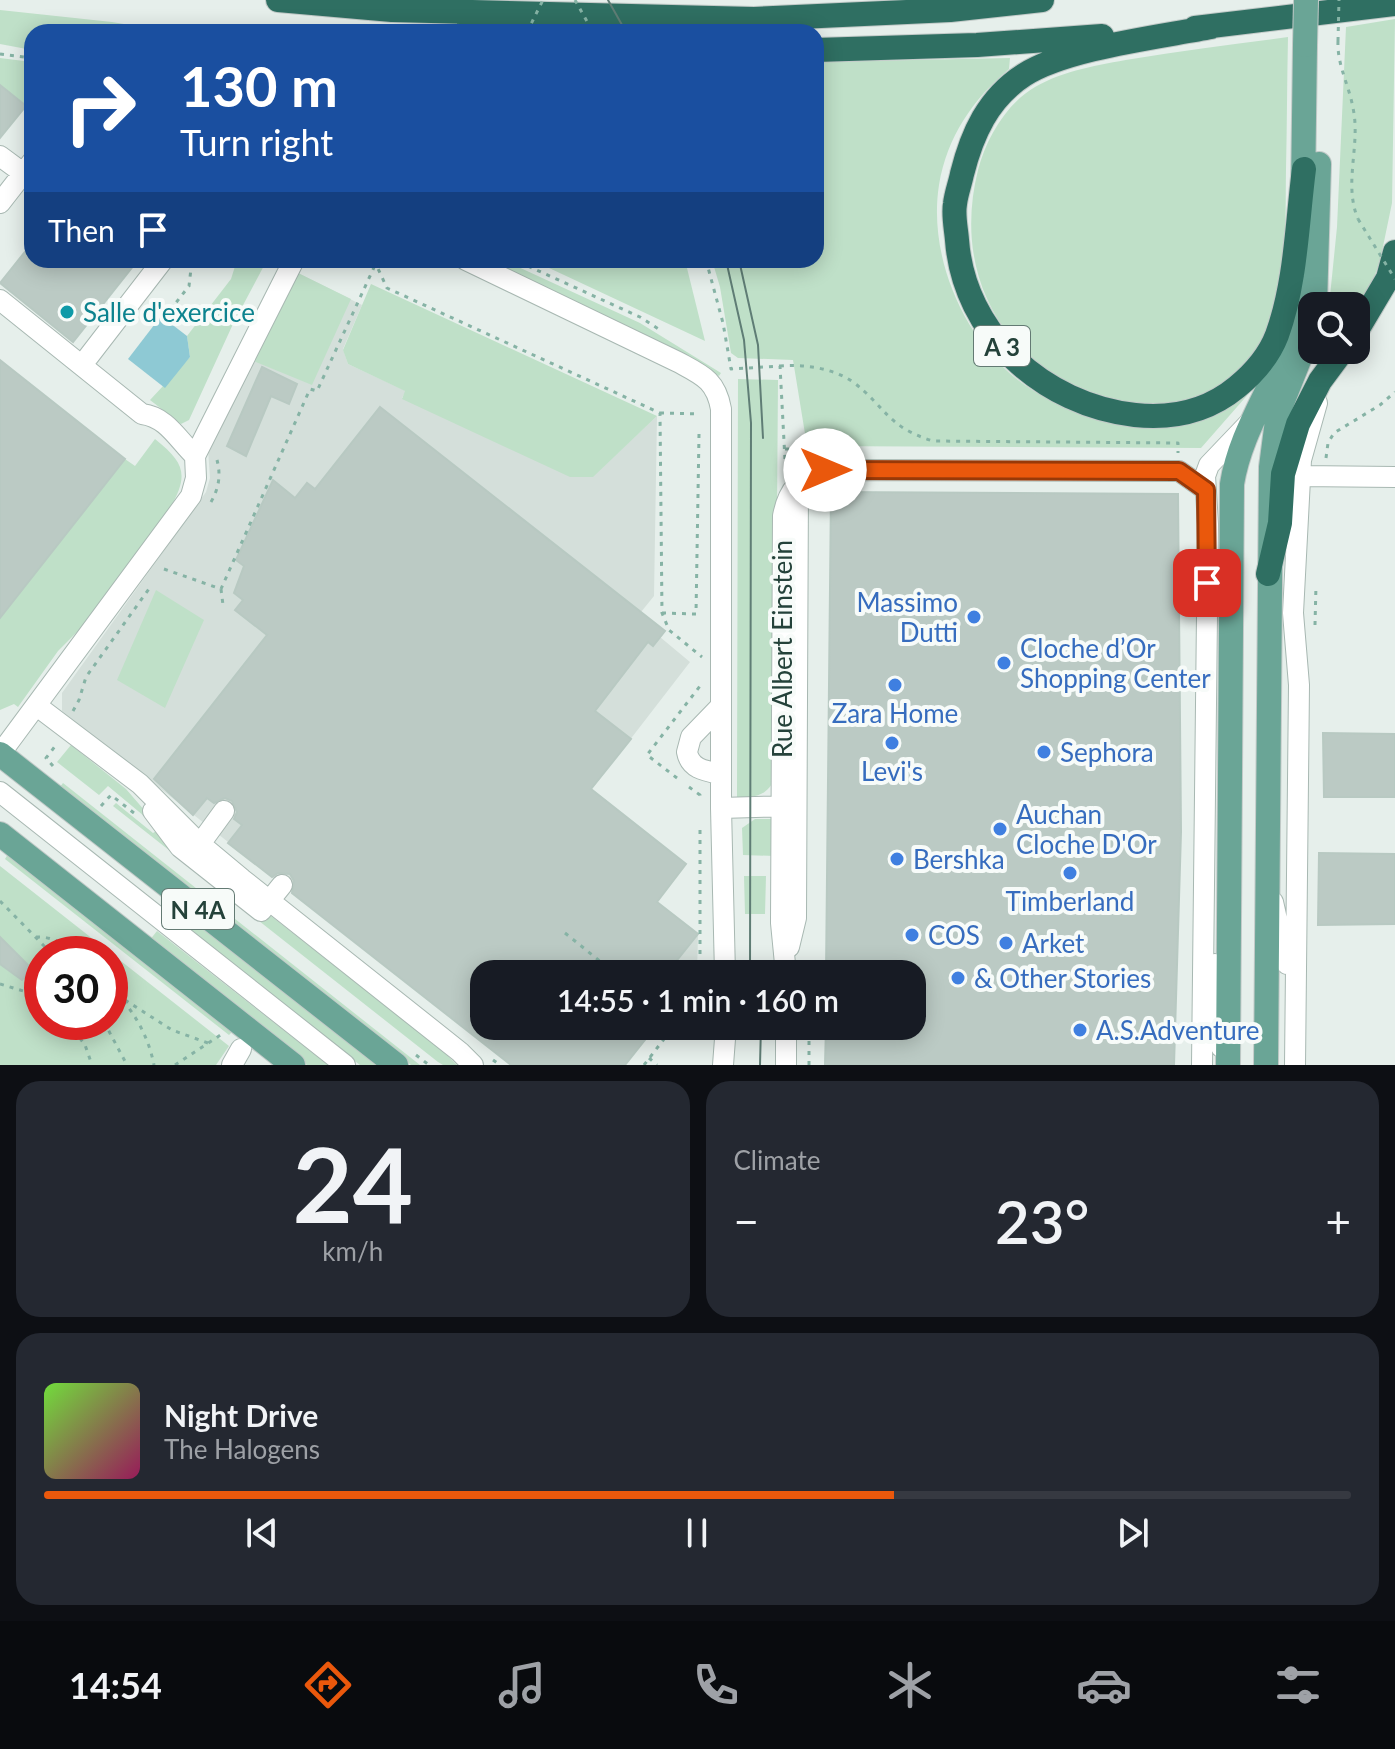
<!DOCTYPE html>
<html lang="en">
<head>
<meta charset="utf-8">
<style>
	body { margin:0; font-family:Lato,sans-serif; background:#242831; color:#f1f3f6; height:100vh; display:flex; flex-direction:column; font-size:30px; white-space:nowrap }
	* { box-sizing:border-box; margin:0 }
	p { font-size:26px; color:#9ea1a6 }
	.icon { flex:none; width:44px; height:44px; fill:none; stroke:currentColor; stroke-width:2; stroke-linecap:round; stroke-linejoin:round }
	.map { position:relative; height:1065px; overflow:hidden }
	.drawer { display:flex; flex-direction:column; gap:16px; padding:16px; background:#0d0f14; flex:1 }
	.drawer>* { flex:none }
	.banner { position:absolute; left:24px; top:24px; width:800px; height:244px; border-radius:24px; box-shadow:0 4px 20px #0003; background:#1a4fa0; color:#fff; overflow:hidden }
	.controls { position:absolute; left:1298px; top:292px; display:grid; gap:16px }
	.controls a { display:grid; place-items:center; width:72px; height:72px; border-radius:16px; background:#171b24; box-shadow:0 4px 20px #0003; font-size:40px }
	.speed { position:absolute; left:24px; top:936px; display:flex; gap:16px; font-size:40px; font-weight:700; text-align:center }
	.speed>* { display:grid; place-content:center; width:104px; height:104px; border-radius:50%; background:#171b24; box-shadow:0 4px 20px #0003; line-height:1 }
	.speed .limit { border:12px solid #d22; background:#fff; color:#111 }
	.pin { position:absolute; display:grid; place-items:center; width:68px; height:68px; color:#fff; margin:-34px; border-radius:16px; box-shadow:0 4px 12px #0006 }
	.me { position:absolute; width:88px; margin:-44px; rotate:90deg; stroke-linejoin:round; filter:drop-shadow(0 0 6px #0008) }
	.turn { display:flex; align-items:center; gap:28px; height:168px; padding:0 24px; font-size:36px }
	.turn .icon { width:104px; height:104px; stroke-width:2.5 }
	.turn b { display:block; font-size:56px; line-height:68px }
	.then { display:flex; align-items:center; height:76px; padding:0 24px; background:#0003; gap:16px; font-size:30px }
	.big { font-size:60px; font-weight:600; line-height:1.1 }
	.drawer .widget { flex:1; display:flex; flex-direction:column; justify-content:center; gap:12px; min-width:0; padding:0 28px; border-radius:24px; background:#242831 }
	.drawer .dial { align-items:center; gap:0 }
	.dial b { font-size:104px; line-height:1 }
	.song { display:flex; align-items:center; gap:24px }
	.cover { width:96px; height:96px; border-radius:12px; background:linear-gradient(135deg,hsl(100 70% 55%),hsl(330 70% 35%)) }
	.played { height:8px; border-radius:4px; background:linear-gradient(90deg,#ea580c 65%,#363941 65%) }
	.keys { display:flex; justify-content:space-around; direction:ltr }
	.heat { display:flex; justify-content:space-between; align-items:center; font-size:44px; direction:ltr }
	.drawer .tiles { flex:1; display:grid; gap:16px; grid-template-columns:1fr 1fr }
	.widget:last-child { grid-column:span 2 }
	.trip { position:absolute; left:470px; top:960px; width:456px; height:80px; border-radius:24px; background:#171b24; box-shadow:0 4px 20px #0003; font-weight:600; line-height:80px; text-align:center }
	.tabs { display:flex; height:128px; justify-content:space-around; align-items:center; background:#090b0e; color:#9ea1a6 }
	.tabs .icon { width:56px; height:56px }
	.tabs .current { color:#ea580c }
	.tabs b { font-size:36px; color:#f1f3f6 }
	.map>svg:first-child { display:block }
	.built { fill:#d4dfda }
	.green { fill:#bfe0c8; fill-rule:evenodd }
	.water { fill:#8ec9d4 }
	.building { fill:#bbcac4; stroke:#b8c9c2; stroke-width:2 }
	.lines { fill:none; stroke-linecap:round; stroke-linejoin:round }
	.minor-casing { stroke:#a8b8b2; stroke-width:22 }
	.major-casing { stroke:#c2cac8; stroke-width:26 }
	.highway-casing { stroke:#c2cac8; stroke-width:26 }
	.path { stroke:#86b3a5; stroke-width:3; stroke-dasharray:4 6; stroke-linecap:butt }
	.minor { stroke:#fff; stroke-width:20 }
	.major { stroke:#6aa596; stroke-width:24 }
	.highway { stroke:#2f6f62; stroke-width:24 }
	.tram { stroke:#5f7d75; stroke-width:2 }
	.major-bridge-casing { stroke:#c2cac8; stroke-width:26; stroke-linecap:butt }
	.path-bridge { stroke:#86b3a5; stroke-width:3; stroke-dasharray:4 6; stroke-linecap:butt }
	.major-bridge { stroke:#6aa596; stroke-width:24 }
	.route-casing { stroke:#983908; stroke-width:20 }
	.route { stroke:#ea580c; stroke-width:14 }
	.culture-dot { fill:#0f9aa8; stroke:#f7fbf9; stroke-width:3 }
	.shop-dot { fill:#3f7fe0; stroke:#f7fbf9; stroke-width:3 }
	.labels { text-anchor:middle; dominant-baseline:central; stroke-width:8; stroke-linejoin:round; paint-order:stroke }
	.shield { fill:#f7fbf9; stroke:#637a73; stroke-width:2 }
	.shield-label { font-size:24px; font-weight:bold; fill:#24423a }
	.culture-label { font-size:26px; fill:#0d838f; stroke:#f7fbf9; text-anchor:start }
	.shop-label { font-size:26px; fill:#366cbe; stroke:#f7fbf9; text-anchor:start }
	.street-label { font-size:26px; fill:#24423a; stroke:#f7fbf9 }
</style>
</head>
<body>
<div class="map">
<svg width="1395" height="1065" viewBox="0 0 1395 1065">
	<rect width="100%" height="100%" fill="#e6efeb"/>
	<path class="built" d="M296,272L362,305L343,349L348,364L406,391L402,398L593,476L657,416L654,596L641,612L665,631L660,637L690,662L592,789L686,864L657,902L698,934L697,974H484V1026H656L625,1065H511L62,711V693L206,492L210,478L208,449Z"/>
	<path class="green" d="M0,10L112,22L171,32H32V50L0,44Z
		M1395,19L1392,203L1380,261L1372,283L1356,314V306H1329L1337,227L1346,27Z
		M1288,37C1287,81 1287,126 1286,170C1285,222 1289,296 1262,342C1250,362 1233,381 1211,392C1150,423 1055,390 1013,340C972,291 963,230 978,170C986,139 1006,104 1035,87C1065,70 1098,65 1132,59C1184,50 1236,44 1288,37Z
		M0,58L32,62V110L0,85Z
		M1010,58L1009,69C973,99 947,137 939,185C926,267 976,368 1053,401C1060,404 1068,409 1075,411C1096,415 1126,410 1148,410C1170,410 1200,414 1221,410C1231,408 1243,397 1251,391L1201,448L807,446L793,360L738,358L731,353L720,287L712,260H816V62Z
		M237,260H267L233,324L189,420L181,424L150,400L190,357L187,336L231,279Z
		M483,260H503L640,323L721,373L719,376L680,352Z
		M532,260H685L705,341Z
		M296,272L351,299L312,385L251,360Z
		M371,284L657,416L593,477H570L402,399L405,391L348,364L343,350Z
		M738,379L778,380L775,778C767,796 755,798 737,797Z
		M155,439C185,463 189,475 170,508L88,621L58,651L18,707L14,704L0,710V618L125,459L135,466Z
		M156,590L204,620L165,708L117,680Z
		M71,745L126,789L152,819L150,821L108,786L99,795L57,762Z
		M63,783L420,1065H411L60,787Z
		M116,803L153,833L160,829L176,850L266,921L271,916L441,1049L457,1065H443L438,1062L113,806Z
		M755,819H772L775,856L743,855L742,828Z
		M8,854L233,1031L229,1035L5,859Z
		M0,866L229,1046L216,1065H0ZM42,954H110V1022H42Z
		M744,876H766L765,914H745Z
		M177,904L381,1065H360L169,915Z
		M157,931L328,1065H307L149,941Z"/>
	<path class="water" d="M161,316L187,336L190,357L165,388L128,359Z"/>
	<path class="building" d="M0,85L26,106L0,138Z
		M32,243V260H138L73,342L0,283Z
		M0,360L125,459L0,618Z
		M262,367L297,384L289,404L271,396L246,456L227,446Z
		M380,407L665,631L653,646L648,642L595,711L631,739L591,789L686,864L657,902L698,934L666,974H484V1026H656L625,1065H511L292,893L294,881L290,874L278,873L272,877L228,843L242,825L234,819L237,812L232,801L225,798L214,803L207,798L193,815L154,779L267,635L235,610L243,600L234,593L244,566L236,560L273,480L295,498L307,483L315,489Z
		M831,492L1178,494L1181,832L1174,1065H825L826,1026H912V974H826Z
		M1323,733L1395,734V797H1324Z
		M1319,853L1395,854V924L1318,925Z
		M0,937L32,969L22,980L0,964Z"/>
	<g class="lines">
		<g class="minor-casing">
			<path id="minor" d="M0,156L23,173
				M0,203L32,162
				M466,260L678,362C702,375 716,380 721,409V808L725,974
				M0,300L142,414C167,417 178,440 195,456
				M82,365L163,260
				M1300,476L1395,477
				M37,706L140,784L200,844L242,879L460,1052L473,1065
				M0,754L191,496L196,478L195,456L294,260
				M721,774C705,771 690,769 687,752L691,737L721,706
				M0,792L345,1065
				M721,808L793,806
				M153,811L180,847L261,911L282,885
				M200,844L224,811
				M1273,902L1287,964
				M789,947L796,918L798,484
				M1215,964L1216,1033L1221,1047
				M786,974L781,923L783,516C788,490 799,477 825,470L1179,471L1206,490
				M232,1065L241,1049
				M723,1065L726,1026
				M786,1065V1026
				M1202,1065L1208,524L1205,476L1209,465L1251,421
				M1295,1065L1299,685L1293,613L1301,460L1317,403"/>
		</g>
		<g class="major-casing">
			<path id="major" d="M1303,190L1305,45
				M1315,306L1319,164
				M0,754L396,1065
				M0,834L293,1065
				M1228,1065L1232,484C1243,414 1296,363 1299,287
				M1266,1065L1271,467L1278,413L1307,340L1312,320"/>
		</g>
		<g class="highway-casing">
			<path id="highway" d="M278,0L392,10L754,19L950,10L1042,0
				M469,24L511,32
				M1211,27C1160,37 1066,48 1024,75C988,98 972,134 962,174C960,184 956,194 955,204C953,215 956,228 957,240C964,334 1044,405 1135,415C1173,419 1208,411 1237,387C1254,373 1269,356 1277,335C1296,283 1297,223 1304,169
				M1195,28L1395,4
				M816,50L977,45L1102,36
				M1356,332L1388,278L1395,252
				M1268,574L1280,523L1283,474L1298,424L1320,381L1343,350"/>
		</g>
		<path class="path" d="M1338,41C1337,65 1349,85 1353,108C1361,145 1343,183 1358,219
			M0,54L32,58
			M374,260L387,288L660,413L662,613L669,630L702,657
			M706,260L723,323L731,369L780,366L785,460L789,467
			M519,262L640,317L660,330
			M164,318L189,286L192,260
			M780,366C804,364 833,368 853,382C886,407 887,427 933,441L1178,443V453
			M660,413L700,414
			M785,449L819,450
			M1326,458L1328,443L1334,433L1380,405L1395,392
			M211,502C219,488 221,475 217,460
			M164,569L221,589L310,389L317,391L376,263
			M221,589L223,605
			M662,613L696,614L699,434
			M1315,625L1316,585
			M73,711L79,700L86,677L151,586
			M53,766L46,758L56,745
			M677,778L647,755L700,686
			M689,787L700,795V798
			M101,806L111,795L134,813
			M700,830V974
			M0,901L52,954
			M565,933L616,974
			M36,937C51,936 65,944 76,954
			M809,974V954
			M0,984L30,993L42,1001
			M110,986C132,1008 148,1034 154,1065
			M125,1000L172,1030L208,1043
			M68,1022L85,1045L92,1065
			M104,1022L127,1065
			M416,1055L429,1065
			M649,1058L657,1065
			M493,1060L500,1065
			M175,1065L222,1034
			M644,1065L674,1026
			M809,1065V1026"/>
		<use href="#minor" class="minor"/>
		<use href="#major" class="major"/>
		<use href="#highway" class="highway"/>
		<path class="tram" d="M608,0L626,32
			M726,260L744,340L751,423L750,974
			M739,260L758,345L763,438
			M760,1065L761,1026"/>
		<g class="major-bridge-casing">
			<path id="major-bridge" d="M1305,45L1306,0"/>
		</g>
		<path class="path-bridge" d="M575,0L593,32
			M527,32L543,0
			M1338,41L1339,0
			M1358,219L1395,279"/>
		<use href="#major-bridge" class="major-bridge"/>
	</g>
	<g class="lines">
		<g class="route-casing">
			<path id="route" d="M825,470L1179,471L1206,490L1207,583"/>
		</g>
		<use href="#route" class="route"/>
	</g>
	<circle class="culture-dot" cx="67" cy="312" r="8"/>
	<g class="shop-dot">
		<circle cx="974" cy="617" r="8"/>
		<circle cx="1004" cy="663" r="8"/>
		<circle cx="895" cy="685" r="8"/>
		<circle cx="892" cy="743" r="8"/>
		<circle cx="1044" cy="752" r="8"/>
		<circle cx="1000" cy="829" r="8"/>
		<circle cx="897" cy="859" r="8"/>
		<circle cx="1070" cy="873" r="8"/>
		<circle cx="912" cy="935" r="8"/>
		<circle cx="1006" cy="943" r="8"/>
		<circle cx="958" cy="978" r="8"/>
		<circle cx="1080" cy="1030" r="8"/>
	</g>
	<g class="labels">
		<g class="shield">
			<rect x="974" y="326" width="56" height="40" rx="6"/>
			<rect x="162" y="889" width="72" height="40" rx="6"/>
		</g>
		<g class="shield-label">
			<text x="1002" y="346">A 3</text>
			<text x="198" y="909">N 4A</text>
		</g>
		<g class="culture-label">
			<text x="83" y="312">Salle d'exercice</text>
		</g>
		<g class="shop-label">
			<text x="958" y="602" text-anchor="end">Massimo<tspan x="958" dy="30">Dutti</tspan></text>
			<text x="1020" y="648">Cloche d’Or<tspan x="1020" dy="30">Shopping Center</tspan></text>
			<text x="895" y="713" text-anchor="middle">Zara Home</text>
			<text x="1060" y="752">Sephora</text>
			<text x="892" y="771" text-anchor="middle">Levi's</text>
			<text x="1016" y="814">Auchan<tspan x="1016" dy="30">Cloche D'Or</tspan></text>
			<text x="913" y="859">Bershka</text>
			<text x="1070" y="901" text-anchor="middle">Timberland</text>
			<text x="928" y="935">COS</text>
			<text x="1022" y="943">Arket</text>
			<text x="974" y="978">&amp; Other Stories</text>
			<text x="1096" y="1030">A.S.Adventure</text>
		</g>
		<g class="street-label">
			<text transform="translate(782 649) rotate(-90)">Rue Albert Einstein</text>
		</g>
	</g>
</svg>
<div class="controls">
<a><svg class="icon" aria-label="search" viewBox="0 0 24 24"><circle cx="10" cy="10" r="6"/><path d="M15 15l6 6"/></svg></a>
</div>
<div class="speed"><div class="limit">30</div></div>
<div class="pin" style="left:1207px;top:583px;background:#d93025"><svg class="icon" aria-label="arrive" viewBox="0 0 24 24"><path d="M6 21V4h12l-3 4 3 4H6"/></svg></div>
<svg class="me" style="left:825px;top:470px" viewBox="-20 -20 40 40"><circle r="19" fill="#fff"/><path d="M0-13L10 11 0 6-10 11z" fill="#ea580c"/></svg>
<div class="trip">14:55 · 1 min · 160 m</div>
<div class="banner">
<div class="turn"><svg class="icon" aria-label="right" viewBox="0 0 24 24"><path d="M7 20v-9h11M14 6l5 5-5 5"/></svg><div><b>130 m</b>Turn right</div></div>
<div class="then">Then<svg class="icon" aria-label="arrive" viewBox="0 0 24 24"><path d="M6 21V4h12l-3 4 3 4H6"/></svg></div>
</div>
</div>
<section class="drawer">
<div class="tiles">
<div class="widget dial"><b>24</b><p>km/h</p></div>
<div class="widget"><p>Climate</p>
<div class="heat"><a>−</a><b class="big">23°</b><a>+</a></div>
</div>
<div class="widget">
<div class="song"><i class="cover"></i><div><b>Night Drive</b><p>The Halogens</p></div></div>
<div class="played"></div>
<div class="keys"><svg class="icon" aria-label="previous" viewBox="0 0 24 24"><path d="M18 5L8 12l10 7zM5 5v14"/></svg><svg class="icon" aria-label="pause" viewBox="0 0 24 24"><path d="M8 5v14M16 5v14"/></svg><svg class="icon" aria-label="next" viewBox="0 0 24 24"><path d="M6 5l10 7-10 7zM19 5v14"/></svg></div>
</div>
</div>
</section>
<nav class="tabs">
<b>14:54</b>
<svg class="icon current" aria-label="directions" viewBox="0 0 24 24"><path d="M12 3l9 9-9 9-9-9zM9 14v-3h6M13 9l2 2-2 2"/></svg>
<svg class="icon" aria-label="music" viewBox="0 0 24 24"><path d="M9 18V5l10-2v13"/><circle cx="6" cy="18" r="3"/><circle cx="16" cy="16" r="3"/></svg>
<svg class="icon" aria-label="phone" viewBox="0 0 24 24"><path d="M5 4h4l2 5-3 2q2 4 5 5l2-3 5 2v4C11 20 4 13 5 4z"/></svg>
<svg class="icon" aria-label="climate" viewBox="0 0 24 24"><path d="M12 3v18M4 7l16 10M4 17L20 7"/></svg>
<svg class="icon" aria-label="car" viewBox="0 0 24 24"><path d="M5 17H2v-5l4-1 3-4h7l3 4 3 1v5h-3M9 17h6M6 11h13"/><circle cx="7" cy="17" r="2"/><circle cx="17" cy="17" r="2"/></svg>
<svg class="icon" aria-label="filters" viewBox="0 0 24 24"><path d="M4 7h16M4 17h16"/><circle cx="9" cy="7" r="2"/><circle cx="15" cy="17" r="2"/></svg>
</nav>
</body>
</html>
